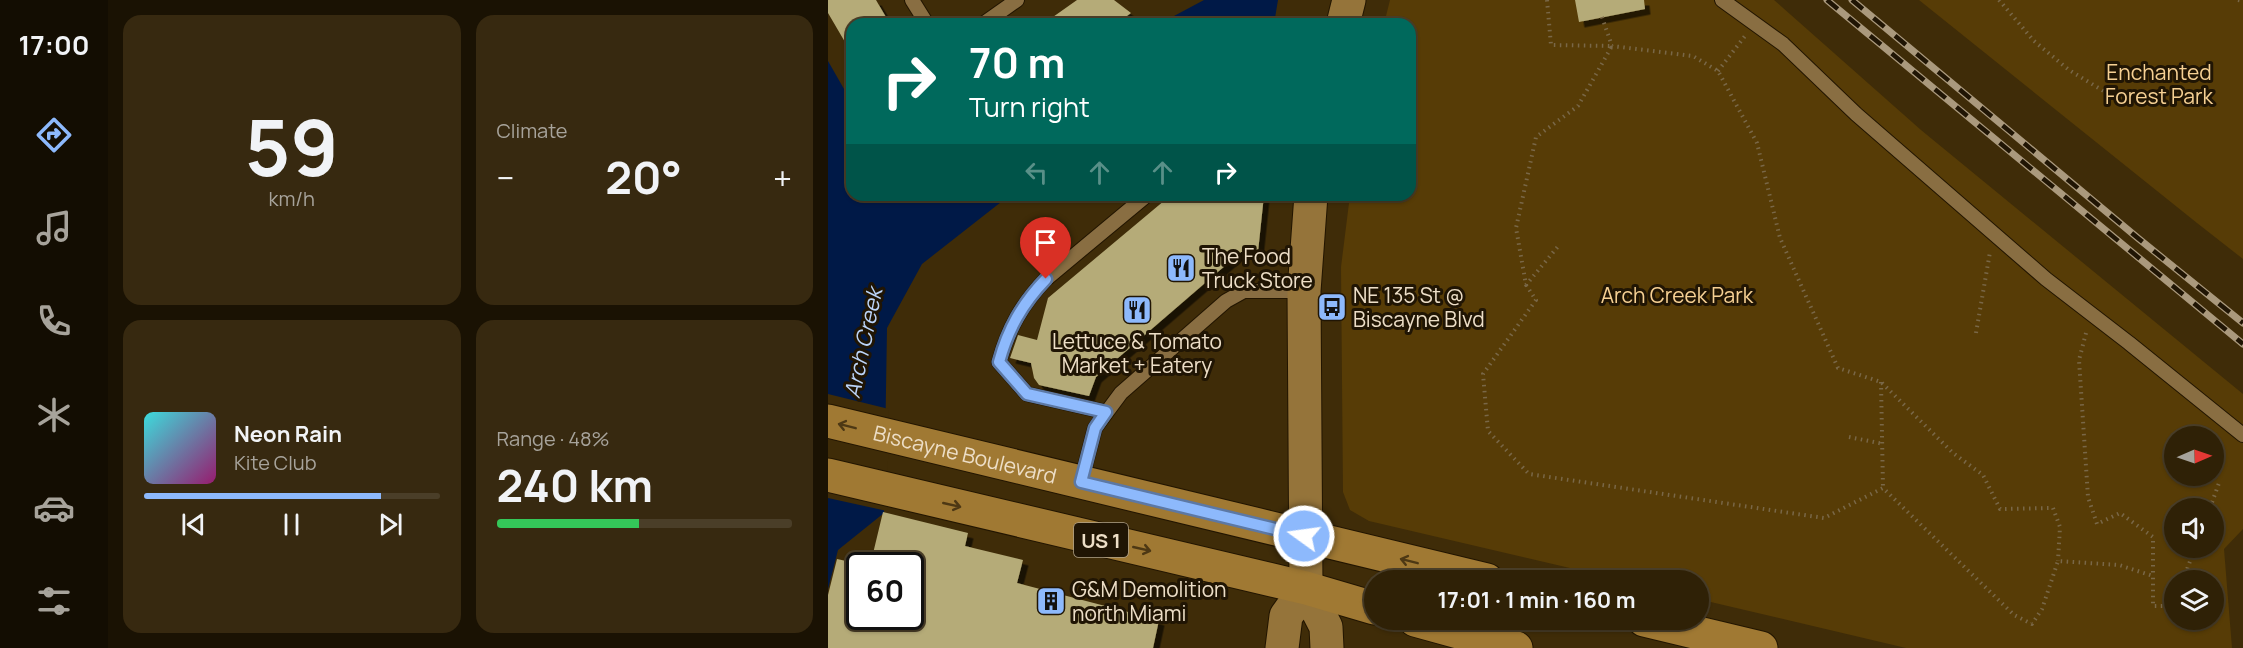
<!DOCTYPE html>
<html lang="en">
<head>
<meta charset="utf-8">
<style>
	body { margin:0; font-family:Manrope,sans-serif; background:#372910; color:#f1f3f6; height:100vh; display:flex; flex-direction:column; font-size:22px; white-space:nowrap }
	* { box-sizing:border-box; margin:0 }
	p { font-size:20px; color:#a7a39b }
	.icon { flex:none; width:33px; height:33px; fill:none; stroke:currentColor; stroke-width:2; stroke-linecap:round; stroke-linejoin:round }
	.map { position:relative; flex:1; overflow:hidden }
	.drawer { display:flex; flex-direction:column; gap:15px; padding:15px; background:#1a1203; width:720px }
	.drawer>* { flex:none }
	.banner { position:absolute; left:18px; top:18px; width:570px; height:183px; border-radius:18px; box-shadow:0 2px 4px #0004,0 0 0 2px #4a3e28; background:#00695c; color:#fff; overflow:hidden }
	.needle { width:39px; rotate:88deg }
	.controls { position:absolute; left:1336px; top:426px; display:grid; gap:12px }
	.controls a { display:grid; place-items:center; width:60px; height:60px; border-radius:50%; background:#2f2106; box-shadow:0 2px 4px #0004,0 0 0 2px #4a3e28; font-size:30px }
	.speed { position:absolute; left:18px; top:552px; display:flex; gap:12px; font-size:30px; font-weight:700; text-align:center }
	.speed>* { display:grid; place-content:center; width:78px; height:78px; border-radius:50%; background:#2f2106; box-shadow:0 2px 4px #0004,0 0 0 2px #4a3e28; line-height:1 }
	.speed .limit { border:3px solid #111; border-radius:9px; background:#fff; color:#111 }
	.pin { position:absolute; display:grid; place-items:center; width:51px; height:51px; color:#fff; margin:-62px -26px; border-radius:50% 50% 50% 0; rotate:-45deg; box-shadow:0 0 6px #0007 }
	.pin .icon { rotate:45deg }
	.me { position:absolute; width:66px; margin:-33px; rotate:284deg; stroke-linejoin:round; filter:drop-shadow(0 0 4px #0008) }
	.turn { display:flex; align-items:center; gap:21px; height:126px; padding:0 24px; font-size:27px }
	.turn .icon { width:78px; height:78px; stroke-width:2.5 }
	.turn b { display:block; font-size:42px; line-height:51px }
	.lanes { display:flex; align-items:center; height:57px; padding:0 24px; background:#0003; justify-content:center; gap:30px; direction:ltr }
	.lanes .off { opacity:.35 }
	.big { font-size:45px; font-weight:700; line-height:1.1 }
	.drawer .tile { flex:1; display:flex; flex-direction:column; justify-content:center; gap:9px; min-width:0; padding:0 21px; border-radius:18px; background:#372910 }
	.drawer .dial { align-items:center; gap:0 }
	.dial b { font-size:78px; line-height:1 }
	.song { display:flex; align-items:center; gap:18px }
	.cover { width:72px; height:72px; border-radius:9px; background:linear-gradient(135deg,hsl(180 70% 55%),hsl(320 70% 35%)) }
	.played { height:6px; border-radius:3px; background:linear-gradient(90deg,#8db9fc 80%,#4a3e28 80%) }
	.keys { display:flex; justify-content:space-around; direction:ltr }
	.heat { display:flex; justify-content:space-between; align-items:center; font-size:33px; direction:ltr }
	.charge { height:9px; border-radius:4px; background:linear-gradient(90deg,#34c759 48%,#4a3e28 0) }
	.drawer .tiles { flex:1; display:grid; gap:15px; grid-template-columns:repeat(2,1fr) }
	.trip { position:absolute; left:536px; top:570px; width:345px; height:60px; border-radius:30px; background:#2f2106; box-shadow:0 2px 4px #0004,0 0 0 2px #4a3e28; font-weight:700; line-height:60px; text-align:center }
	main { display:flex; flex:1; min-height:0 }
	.dock { display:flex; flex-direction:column; width:108px; justify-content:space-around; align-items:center; background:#130d02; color:#a7a39b }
	.dock .icon { width:42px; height:42px }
	.dock .active { color:#8db9fc }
	.dock b { font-size:27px; color:#f1f3f6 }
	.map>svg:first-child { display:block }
	.green { fill:#573c06; fill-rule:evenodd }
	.water { fill:#001947 }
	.pier { fill:#3f2c08 }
	.building { fill:#b5ab78; filter:url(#shadow) }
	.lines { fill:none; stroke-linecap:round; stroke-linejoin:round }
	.lane-casing { stroke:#221500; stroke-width:16 }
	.secondary-casing { stroke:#221500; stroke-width:35 }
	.primary-casing { stroke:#221500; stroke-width:35 }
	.path { stroke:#796747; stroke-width:4; stroke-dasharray:1.5 4.5; stroke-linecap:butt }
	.lane { stroke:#896e42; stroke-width:14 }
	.secondary { stroke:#95743a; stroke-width:33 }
	.primary { stroke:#a07933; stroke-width:33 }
	.rail-casing { stroke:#aa997d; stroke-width:7 }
	.rail { stroke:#201504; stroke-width:4.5; stroke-dasharray:14; stroke-linecap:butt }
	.oneway { stroke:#4d3814 }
	.route-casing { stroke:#5c78a4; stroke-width:15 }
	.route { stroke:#8db9fc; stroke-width:10 }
	.labels { text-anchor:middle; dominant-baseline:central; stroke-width:6; stroke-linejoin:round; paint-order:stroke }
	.shield { fill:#201504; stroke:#b0a28c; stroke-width:1.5 }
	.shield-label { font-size:20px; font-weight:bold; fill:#eddec7 }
	.park-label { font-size:21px; fill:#f6d093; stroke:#201504 }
	.poi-label { font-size:21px; fill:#eddec7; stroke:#201504; text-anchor:start }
	.street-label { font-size:21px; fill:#eddec7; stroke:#201504 }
	.water-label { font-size:22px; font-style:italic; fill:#bbd4f9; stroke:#201504 }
</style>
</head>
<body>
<main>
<nav class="dock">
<b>17:00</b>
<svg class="icon active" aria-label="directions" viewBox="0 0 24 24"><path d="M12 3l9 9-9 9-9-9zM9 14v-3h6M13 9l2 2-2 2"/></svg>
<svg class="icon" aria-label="music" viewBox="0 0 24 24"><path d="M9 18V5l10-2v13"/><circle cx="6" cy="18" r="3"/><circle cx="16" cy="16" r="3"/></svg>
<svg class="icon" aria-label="phone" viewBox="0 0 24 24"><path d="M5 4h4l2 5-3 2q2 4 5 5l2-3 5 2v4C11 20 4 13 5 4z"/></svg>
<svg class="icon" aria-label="climate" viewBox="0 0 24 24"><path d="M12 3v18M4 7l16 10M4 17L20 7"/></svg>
<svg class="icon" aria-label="car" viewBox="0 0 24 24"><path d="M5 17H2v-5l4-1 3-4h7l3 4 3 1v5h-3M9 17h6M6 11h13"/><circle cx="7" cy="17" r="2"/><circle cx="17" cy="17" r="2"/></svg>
<svg class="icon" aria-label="filters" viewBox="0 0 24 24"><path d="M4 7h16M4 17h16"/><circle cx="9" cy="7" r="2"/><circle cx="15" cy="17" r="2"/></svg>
</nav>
<section class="drawer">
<div class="tiles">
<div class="tile dial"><b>59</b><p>km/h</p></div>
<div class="tile"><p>Climate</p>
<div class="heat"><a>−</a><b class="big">20°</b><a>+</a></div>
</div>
<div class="tile">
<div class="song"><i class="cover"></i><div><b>Neon Rain</b><p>Kite Club</p></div></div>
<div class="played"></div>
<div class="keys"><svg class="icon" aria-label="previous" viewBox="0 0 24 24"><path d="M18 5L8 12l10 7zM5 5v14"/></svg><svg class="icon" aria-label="pause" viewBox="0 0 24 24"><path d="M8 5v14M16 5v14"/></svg><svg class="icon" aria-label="next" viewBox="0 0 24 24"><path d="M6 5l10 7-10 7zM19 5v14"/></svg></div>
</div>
<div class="tile"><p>Range · 48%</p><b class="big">240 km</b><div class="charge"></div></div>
</div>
</section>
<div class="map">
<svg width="1415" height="648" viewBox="0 0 1415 648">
	<defs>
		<filter id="shadow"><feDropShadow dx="5.5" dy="5.5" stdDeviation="0" flood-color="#0009"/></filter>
	</defs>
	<rect width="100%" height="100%" fill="#3f2c08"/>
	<path class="green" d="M562,0H946L1093,130L1415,394V529L1396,549L1404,648H1078L870,599V580H793L541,521L522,510L515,492L513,267L522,195H582V24H556ZM1347,436H1386V476H1347ZM1347,508H1386V548H1347ZM1347,580H1386V620H1347Z
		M1091,0H1415V259L1369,223Z"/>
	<path class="water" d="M376,0H450L446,24H331Z
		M0,61L24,103V195H79L81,197L83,195H182L94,264L59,328L56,513L10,550L0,589Z"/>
	<path class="pier" d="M0,394L61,409L59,511L0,498Z"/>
	<path class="building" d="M0,0H48L62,24H24V54L0,13Z
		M249,0H286L303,13L288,24H215Z
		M747,0H816L817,9L751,22Z
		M343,195H436L430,252H413L268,377L261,396L211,385L206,378L203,363L182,358L190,335L209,340L220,298Z
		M55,512L140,533L137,546L195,560L189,583L331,620L325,648H0V595L9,559L32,564V616H82V566H42Z"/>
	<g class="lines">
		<g class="lane-casing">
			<path id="lane" d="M84,0L99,24
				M894,0L955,44L1028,114L1218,279L1301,343L1415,435
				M155,24L189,0
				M278,412L199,394L171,362C180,329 194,304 218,279L319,195
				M253,482L267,428L293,393L398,301L416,291H476"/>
		</g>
		<g class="secondary-casing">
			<path id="secondary" d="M515,24L521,0
				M483,195L476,291L478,588L498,627L499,648
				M454,648L458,616L478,588"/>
		</g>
		<g class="primary-casing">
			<g id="primary">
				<path id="s1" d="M0,421L659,580"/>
				<path d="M0,475L478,588L546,608"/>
				<path d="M587,620L688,648"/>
				<path d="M816,620L933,648"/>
			</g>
		</g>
		<path class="path" d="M719,0L723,45L784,46L750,106L708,137L688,228L698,285L732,244
			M1171,0L1206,41L1241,70L1287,98
			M1410,0L1415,1
			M774,17L784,46L865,56L890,71L929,143L952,238L1010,368L1053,382L1125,453L1155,475L1172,509L1225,508L1232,527L1230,561
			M890,71L917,36
			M698,285L708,300L655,374L660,431L701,474L996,518L1055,488L1186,615L1204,624L1214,609L1230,561L1291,565L1325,576V606H1340L1347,597
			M1148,333L1162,252
			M1258,333L1251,360L1260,497L1269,524L1292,513L1325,537V576
			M1053,382L1055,488
			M1021,437L1056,444
			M1382,508L1391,483
			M1355,580L1367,548"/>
		<use href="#lane" class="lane"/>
		<use href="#secondary" class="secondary"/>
		<use href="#primary" class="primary"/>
		<g class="rail-casing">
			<path id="rail" d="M999,0L1415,344
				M1024,0L1311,239L1415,323"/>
		</g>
		<use href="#rail" class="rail"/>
	</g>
	<defs><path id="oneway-shaft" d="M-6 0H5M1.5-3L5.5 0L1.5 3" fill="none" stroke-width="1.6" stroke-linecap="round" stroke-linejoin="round" transform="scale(1.5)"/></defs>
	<g class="oneway">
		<use href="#oneway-shaft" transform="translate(19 426) rotate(-166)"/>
		<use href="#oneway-shaft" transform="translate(124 505) rotate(13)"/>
		<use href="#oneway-shaft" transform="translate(314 549) rotate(13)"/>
		<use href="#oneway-shaft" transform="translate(581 561) rotate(-166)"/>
	</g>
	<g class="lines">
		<g class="route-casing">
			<path id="route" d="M218,279C194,304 180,329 171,362L199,394L278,412L267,428L253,482L476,536"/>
		</g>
		<use href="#route" class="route"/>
	</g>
	<defs>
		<g id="restaurant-square" transform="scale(1.5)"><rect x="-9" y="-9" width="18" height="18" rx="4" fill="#8db9fc" stroke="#201504"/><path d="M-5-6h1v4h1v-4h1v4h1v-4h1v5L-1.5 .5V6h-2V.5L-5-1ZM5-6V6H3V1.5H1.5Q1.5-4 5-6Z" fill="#111"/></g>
		<g id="bus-square" transform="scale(1.5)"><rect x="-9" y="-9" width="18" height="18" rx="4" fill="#8db9fc" stroke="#201504"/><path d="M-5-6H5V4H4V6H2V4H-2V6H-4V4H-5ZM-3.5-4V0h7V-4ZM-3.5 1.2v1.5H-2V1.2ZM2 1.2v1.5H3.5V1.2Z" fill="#111"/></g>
		<g id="building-square" transform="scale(1.5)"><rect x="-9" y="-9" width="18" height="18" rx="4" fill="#8db9fc" stroke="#201504"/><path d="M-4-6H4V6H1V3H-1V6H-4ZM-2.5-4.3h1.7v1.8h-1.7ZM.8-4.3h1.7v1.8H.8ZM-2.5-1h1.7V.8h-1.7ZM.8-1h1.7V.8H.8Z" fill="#111"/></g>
	</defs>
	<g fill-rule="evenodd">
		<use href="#restaurant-square" x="353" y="268"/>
		<use href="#bus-square" x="504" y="307"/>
		<use href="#restaurant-square" x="309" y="310"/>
		<use href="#building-square" x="223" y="601"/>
	</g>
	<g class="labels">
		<rect class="shield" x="246" y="523" width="54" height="34" rx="4.5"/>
		<g class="shield-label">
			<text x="273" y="540">US 1</text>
		</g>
		<g class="park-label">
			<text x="1331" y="72">Enchanted<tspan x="1331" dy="24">Forest Park</tspan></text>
			<text x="849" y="295">Arch Creek Park</text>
		</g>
		<g class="poi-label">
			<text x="374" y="256">The Food<tspan x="374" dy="24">Truck Store</tspan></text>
			<text x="525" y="295">NE 135 St @<tspan x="525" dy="24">Biscayne Blvd</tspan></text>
			<text x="309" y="341" text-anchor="middle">Lettuce &amp; Tomato<tspan x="309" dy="24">Market + Eatery</tspan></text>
			<text x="244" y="589">G&amp;M Demolition<tspan x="244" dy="24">north Miami</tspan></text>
		</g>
		<g class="street-label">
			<text stroke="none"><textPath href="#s1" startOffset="141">Biscayne Boulevard</textPath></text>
		</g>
		<g class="water-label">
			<text transform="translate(35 343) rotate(-78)">Arch Creek</text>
		</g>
	</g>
</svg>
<div class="controls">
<a><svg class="needle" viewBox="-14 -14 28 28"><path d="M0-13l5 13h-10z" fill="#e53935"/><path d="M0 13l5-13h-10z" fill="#a7a39b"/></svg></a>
<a><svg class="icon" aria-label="sound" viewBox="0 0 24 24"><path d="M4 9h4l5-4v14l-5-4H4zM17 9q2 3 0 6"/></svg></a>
<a><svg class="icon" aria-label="layers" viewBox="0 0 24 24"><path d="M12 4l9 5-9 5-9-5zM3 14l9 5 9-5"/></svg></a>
</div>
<div class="speed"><div class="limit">60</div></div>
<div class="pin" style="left:218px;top:279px;background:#d93025"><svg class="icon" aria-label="arrive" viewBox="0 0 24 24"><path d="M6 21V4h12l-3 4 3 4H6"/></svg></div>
<svg class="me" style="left:476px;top:536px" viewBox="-20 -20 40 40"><circle r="17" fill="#8db9fc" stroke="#fff" stroke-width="3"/><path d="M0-11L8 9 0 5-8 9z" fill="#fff"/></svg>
<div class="trip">17:01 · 1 min · 160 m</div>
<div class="banner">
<div class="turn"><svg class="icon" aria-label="right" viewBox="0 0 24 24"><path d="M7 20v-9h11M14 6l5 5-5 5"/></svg><div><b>70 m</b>Turn right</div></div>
<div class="lanes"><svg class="icon off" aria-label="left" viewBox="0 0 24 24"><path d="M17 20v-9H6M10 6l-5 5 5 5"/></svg><svg class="icon off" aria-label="ahead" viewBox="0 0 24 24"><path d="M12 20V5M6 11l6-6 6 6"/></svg><svg class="icon off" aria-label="ahead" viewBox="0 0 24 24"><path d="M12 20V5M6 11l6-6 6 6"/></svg><svg class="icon" aria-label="right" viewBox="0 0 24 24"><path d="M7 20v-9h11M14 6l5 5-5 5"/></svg></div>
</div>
</div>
</main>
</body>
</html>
